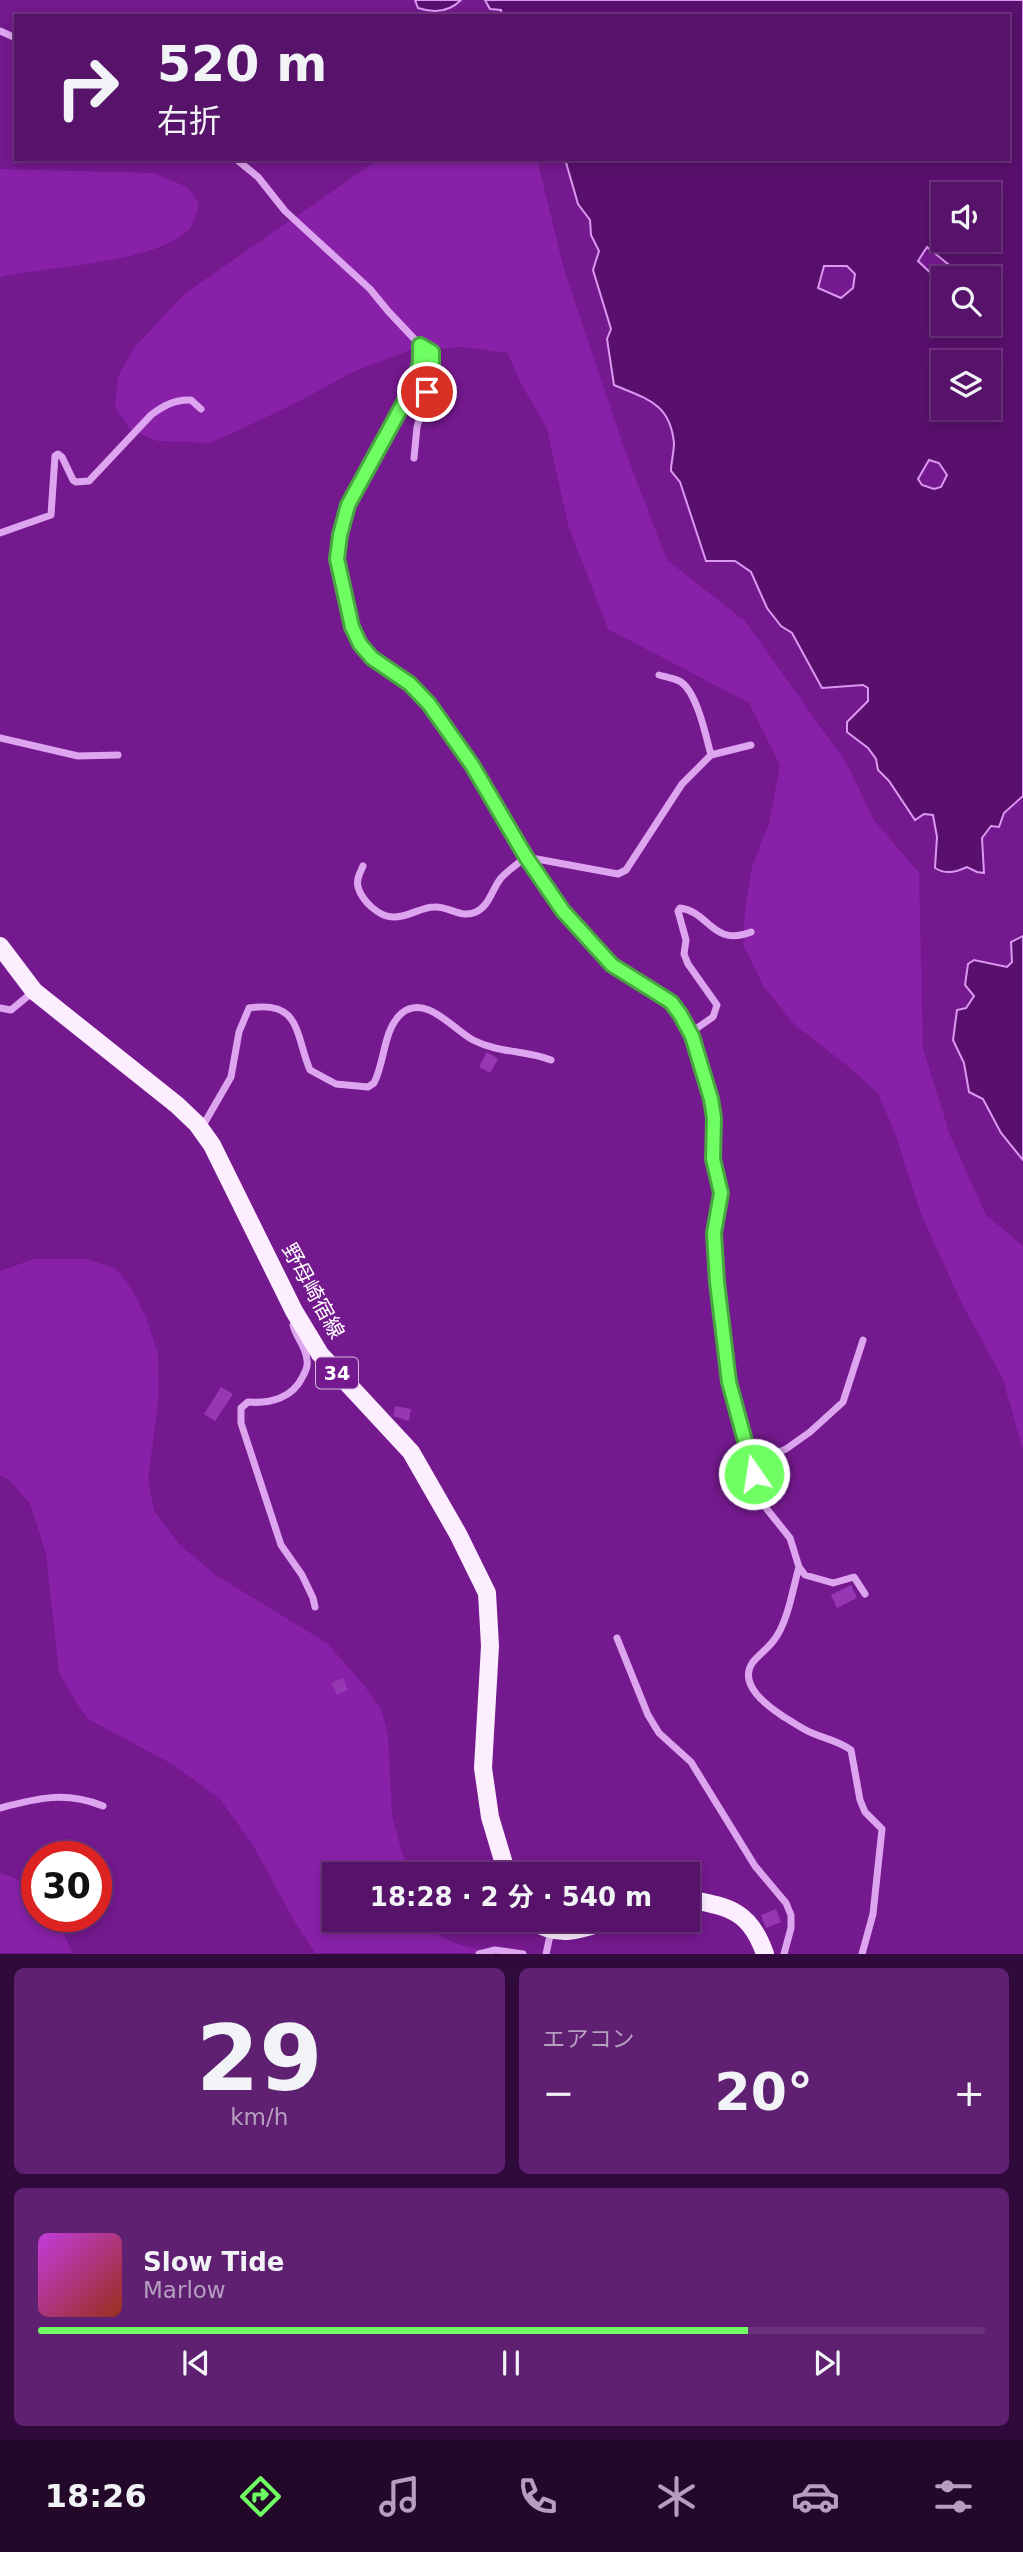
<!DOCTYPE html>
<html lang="ja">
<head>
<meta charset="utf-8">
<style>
	body { margin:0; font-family:"DejaVu Sans","Noto Sans JP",sans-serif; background:#602072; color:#f1f3f6; height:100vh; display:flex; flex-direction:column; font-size:26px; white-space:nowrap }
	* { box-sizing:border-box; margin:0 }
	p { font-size:23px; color:#b69ec1 }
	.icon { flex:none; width:38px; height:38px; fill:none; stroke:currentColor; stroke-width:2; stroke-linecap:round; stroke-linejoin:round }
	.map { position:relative; height:1954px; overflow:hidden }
	.side { display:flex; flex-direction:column; gap:14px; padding:14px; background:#300a3a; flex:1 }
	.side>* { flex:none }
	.guide { position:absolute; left:14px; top:14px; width:996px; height:147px; border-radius:0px; box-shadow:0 4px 10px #0003,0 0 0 2px #6d327e; background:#57136a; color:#f1f3f6; overflow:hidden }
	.buttons { position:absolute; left:931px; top:182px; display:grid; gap:14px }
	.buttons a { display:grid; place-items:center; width:70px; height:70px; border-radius:0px; background:#57136a; box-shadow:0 4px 10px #0003,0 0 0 2px #6d327e; font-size:35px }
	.speed { position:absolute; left:21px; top:1841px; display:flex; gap:14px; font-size:35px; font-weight:700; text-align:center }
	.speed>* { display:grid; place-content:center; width:91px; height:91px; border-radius:50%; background:#57136a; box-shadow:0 4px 10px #0003,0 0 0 2px #6d327e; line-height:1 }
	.speed .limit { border:10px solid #d22; background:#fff; color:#111 }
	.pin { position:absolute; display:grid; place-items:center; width:60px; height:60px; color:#fff; margin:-30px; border:4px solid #fff; border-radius:50%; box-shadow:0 2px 7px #0007 }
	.me { position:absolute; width:77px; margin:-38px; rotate:347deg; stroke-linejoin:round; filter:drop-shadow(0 0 5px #0008) }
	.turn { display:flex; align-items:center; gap:24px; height:147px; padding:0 28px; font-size:32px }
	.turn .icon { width:91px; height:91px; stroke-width:2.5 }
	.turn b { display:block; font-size:49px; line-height:60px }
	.big { font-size:52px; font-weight:700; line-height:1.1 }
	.side .widget { flex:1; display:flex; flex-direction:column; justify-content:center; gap:10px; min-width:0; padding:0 24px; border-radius:10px; background:#602072 }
	.side .dial { align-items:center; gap:0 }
	.dial b { font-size:91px; line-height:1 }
	.song { display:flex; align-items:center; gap:21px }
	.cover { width:84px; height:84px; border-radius:10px; background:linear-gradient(135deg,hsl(290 70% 55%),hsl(10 70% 35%)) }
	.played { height:7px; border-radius:4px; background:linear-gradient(90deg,#6fff63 75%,#6d327e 75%) }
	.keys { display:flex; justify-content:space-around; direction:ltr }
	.heat { display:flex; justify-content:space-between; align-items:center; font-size:38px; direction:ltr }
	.side .tiles { flex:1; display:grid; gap:14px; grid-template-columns:1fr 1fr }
	.widget:last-child { grid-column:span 2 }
	.trip { position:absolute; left:322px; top:1862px; width:378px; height:70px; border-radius:0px; background:#57136a; box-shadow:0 4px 10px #0003,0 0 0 2px #6d327e; font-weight:700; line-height:70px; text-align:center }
	.tab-bar { display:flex; height:112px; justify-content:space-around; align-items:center; background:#23082a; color:#b69ec1 }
	.tab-bar .icon { width:49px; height:49px }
	.tab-bar .selected { color:#6fff63 }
	.tab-bar b { font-size:32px; color:#f1f3f6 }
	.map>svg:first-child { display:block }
	.green { fill:#8821a8 }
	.water { fill:#58106c; stroke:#db98f1; stroke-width:2; fill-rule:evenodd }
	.building { fill:#9638b4 }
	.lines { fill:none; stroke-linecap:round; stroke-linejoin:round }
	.street { stroke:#dda5ef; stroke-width:7 }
	.primary { stroke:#fcedff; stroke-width:18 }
	.route-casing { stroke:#48a640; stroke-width:18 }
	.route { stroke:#6fff63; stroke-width:12 }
	.labels { text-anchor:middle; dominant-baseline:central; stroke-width:5; stroke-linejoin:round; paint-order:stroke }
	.shield { fill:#74198e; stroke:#d5badd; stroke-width:2 }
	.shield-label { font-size:19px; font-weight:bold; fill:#fff }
	.street-label { font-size:21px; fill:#fff; stroke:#74198e }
</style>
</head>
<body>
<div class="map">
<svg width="1023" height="1954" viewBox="0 0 1023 1954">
	<rect width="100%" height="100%" fill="#74198e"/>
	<path class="green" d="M379,159H537L564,269L623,445L667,560L745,621L847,764L874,820L919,873L923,1048L950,1135L986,1215L1023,1246V1450L1003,1379L961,1302L921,1214L895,1133L878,1093L849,1067L795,1025L764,987L743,944L745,909L752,867L769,823L780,765L749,703L608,629L568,525L547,429L519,380L508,353L463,347L411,350L355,371L290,406L211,443L157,441L131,430L115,407L118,377L133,349L184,294Z
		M0,169L154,173L187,187L199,204C196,214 194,226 185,233C146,264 50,266 0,277Z
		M34,1259H86L115,1268L131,1288L146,1317L158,1354L159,1396L148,1480L154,1511L179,1544L214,1574L327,1643L363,1684L381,1709L388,1734L392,1816L408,1874H334V1920H426C441,1948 482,1949 510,1953H315L293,1919L253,1845L219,1798L172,1764L88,1719L74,1699L59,1673L46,1554L30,1504L10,1481L0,1475V1271Z
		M0,1873L15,1878L37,1898V1916H53L61,1926L72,1953H0Z"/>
	<path class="water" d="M415,0H461C449,12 433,13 418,8Z
		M485,0H1023V796L1004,813L999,827L991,826L982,838L984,873L977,872L967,867C956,872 946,875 935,868L937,837L933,815L924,814L915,820L889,781L878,770L876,759L868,748L847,732V722L868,701V688L863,685L822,688L792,633L781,626L767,608L751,572L735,561H706L680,482L671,471C671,462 674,453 674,443C670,403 647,399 614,385L607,339L611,329L593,270L599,251L591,235L590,220L578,204L565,159H1008V16H502L501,10L490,9ZM943,194H989V240H943ZM927,247L954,269L947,278H989V324H943V279L935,277L918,261ZM824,266H847L855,274L853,288L841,298L818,288ZM943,362H989V408H943ZM929,460L939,463L947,475L941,487L934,489L922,485L918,479Z
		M1023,936V1160L1001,1133L983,1099L969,1092L964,1063L953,1040L957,1010L966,1008L974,996L965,985L968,964L974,960L1007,967L1012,962L1011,942Z"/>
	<path class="building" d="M487,1052L498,1059L490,1073L479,1067Z
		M221,1387L233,1394L215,1421L204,1414Z
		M395,1406L411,1409L409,1421L393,1416Z
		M851,1585L857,1598L837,1608L831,1595Z
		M343,1678L348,1690L337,1695L331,1683Z
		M776,1909L781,1922L766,1928L761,1915Z"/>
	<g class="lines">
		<path class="street" d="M0,31L16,38
			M236,159L258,177L285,211L370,289L388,311L420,345V362L414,384L348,505L339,535L337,559L353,627L360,644L372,658L410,684L429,704L472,765L526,857L563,911L612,965L660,993L680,1014L692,1036L711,1099L714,1118L713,1159L721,1193L714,1233L717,1282L729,1382L747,1444L756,1491L766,1508L790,1538L799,1567L805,1575L833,1583L854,1577L865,1594
			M414,458L417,427L432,375V352L420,345
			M0,533L51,515L55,456L58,454L62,457L73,480L76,482L89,481L151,415C163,406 175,399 191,400L201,409
			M659,675C666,677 675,678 681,682C697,693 706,736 711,755
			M0,738L78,756L118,755
			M363,866C360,873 356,879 358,887C362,901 379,917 393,917C407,918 421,907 434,907C450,906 460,919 476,912C490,905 492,889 501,878C508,870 518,864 526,857L618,874L626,870L682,784L711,755L751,745
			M0,1008L11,1010L34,991
			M690,1033L713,1017L717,1005L688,964L684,954L686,940L678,911L680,908C710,912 712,947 751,932
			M201,1129L231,1077L239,1032L249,1008C301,1000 295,1034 310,1070L336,1084L368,1087L374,1083C385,1062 383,1029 402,1013C426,994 454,1030 473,1040C498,1053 525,1050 551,1060
			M296,1321L293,1325C296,1338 306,1346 307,1360C308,1366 306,1370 303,1376C293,1398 270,1404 248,1402L241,1408V1423L281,1545L302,1575L313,1598L315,1607
			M751,1459L772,1455L786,1449L810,1432L843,1402L863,1340
			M799,1567C793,1588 789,1615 778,1634C771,1647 761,1652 753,1662C737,1684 767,1706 784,1717C793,1722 802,1729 812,1733C826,1739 839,1741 851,1750L860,1800L865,1812L882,1829L873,1914L862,1954
			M617,1638L648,1715L659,1733L691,1762L755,1866L786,1903L791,1915V1928L784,1954
			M0,1808C38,1798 65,1791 103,1806
			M479,1954L495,1950L523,1954
			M546,1954L551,1931"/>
		<path class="primary" d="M0,946L34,991L177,1105L197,1124L212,1145L294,1311L320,1354L411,1452L458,1534L487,1593L490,1646L483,1768L490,1817L507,1874
			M688,1899C729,1907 750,1910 765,1954
			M530,1920C560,1939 579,1930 610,1920"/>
	</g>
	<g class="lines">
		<g class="route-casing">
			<path id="route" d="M427,392L432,375V352L420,345V362L414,384L348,505L340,535L337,559L352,627L360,644L372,658L410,684L429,704L472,765L526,857L563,911L612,965L671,1002L680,1014L692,1036L711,1099L714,1118L713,1159L721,1193L714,1233L717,1282L729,1382L754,1474"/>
		</g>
		<use href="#route" class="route"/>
	</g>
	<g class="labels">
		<rect class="shield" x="316" y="1357.5" width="42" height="31" rx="5"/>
		<g class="shield-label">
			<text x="337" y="1373">34</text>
		</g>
		<g class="street-label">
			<text transform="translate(313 1291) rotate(61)">野母崎宿線</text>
		</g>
	</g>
</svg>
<div class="buttons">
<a><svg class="icon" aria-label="sound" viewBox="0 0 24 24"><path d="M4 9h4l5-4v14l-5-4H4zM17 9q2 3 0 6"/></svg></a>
<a><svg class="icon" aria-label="search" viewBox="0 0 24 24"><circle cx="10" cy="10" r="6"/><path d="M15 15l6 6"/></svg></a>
<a><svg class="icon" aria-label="layers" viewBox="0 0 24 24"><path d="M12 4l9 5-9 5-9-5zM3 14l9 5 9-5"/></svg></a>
</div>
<div class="speed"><div class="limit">30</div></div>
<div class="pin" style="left:427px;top:392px;background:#d93025"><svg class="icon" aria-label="arrive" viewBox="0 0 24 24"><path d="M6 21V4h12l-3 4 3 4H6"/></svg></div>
<svg class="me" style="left:754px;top:1474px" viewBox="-20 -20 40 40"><circle r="17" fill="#6fff63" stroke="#fff" stroke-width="3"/><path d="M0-11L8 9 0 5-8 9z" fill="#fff"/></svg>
<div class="trip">18:28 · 2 分 · 540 m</div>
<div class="guide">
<div class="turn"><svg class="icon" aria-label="right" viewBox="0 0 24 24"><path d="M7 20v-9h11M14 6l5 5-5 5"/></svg><div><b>520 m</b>右折</div></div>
</div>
</div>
<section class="side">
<div class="tiles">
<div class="widget dial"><b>29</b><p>km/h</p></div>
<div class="widget"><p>エアコン</p>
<div class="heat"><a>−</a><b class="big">20°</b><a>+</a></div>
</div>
<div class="widget">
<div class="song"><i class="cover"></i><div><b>Slow Tide</b><p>Marlow</p></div></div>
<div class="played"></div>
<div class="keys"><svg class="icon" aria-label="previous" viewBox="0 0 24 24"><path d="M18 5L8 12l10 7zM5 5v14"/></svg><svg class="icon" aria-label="pause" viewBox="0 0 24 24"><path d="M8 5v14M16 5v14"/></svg><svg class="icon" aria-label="next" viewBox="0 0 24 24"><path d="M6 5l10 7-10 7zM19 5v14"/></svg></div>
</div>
</div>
</section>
<nav class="tab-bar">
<b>18:26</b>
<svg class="icon selected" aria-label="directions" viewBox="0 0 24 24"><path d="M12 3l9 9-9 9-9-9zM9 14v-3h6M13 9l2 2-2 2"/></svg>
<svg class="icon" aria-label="music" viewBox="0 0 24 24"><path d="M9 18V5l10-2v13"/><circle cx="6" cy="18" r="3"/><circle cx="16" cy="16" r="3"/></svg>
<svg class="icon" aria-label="phone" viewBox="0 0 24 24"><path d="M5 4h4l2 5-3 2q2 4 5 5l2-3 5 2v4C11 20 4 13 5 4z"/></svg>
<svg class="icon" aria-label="climate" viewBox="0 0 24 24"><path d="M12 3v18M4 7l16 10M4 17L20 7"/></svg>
<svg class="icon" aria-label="car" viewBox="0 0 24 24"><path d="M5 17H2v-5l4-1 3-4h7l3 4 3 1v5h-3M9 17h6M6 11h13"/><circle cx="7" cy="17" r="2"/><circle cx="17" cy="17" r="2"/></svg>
<svg class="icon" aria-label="filters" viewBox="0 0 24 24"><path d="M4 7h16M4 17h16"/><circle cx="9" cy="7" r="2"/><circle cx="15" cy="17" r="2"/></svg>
</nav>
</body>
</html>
